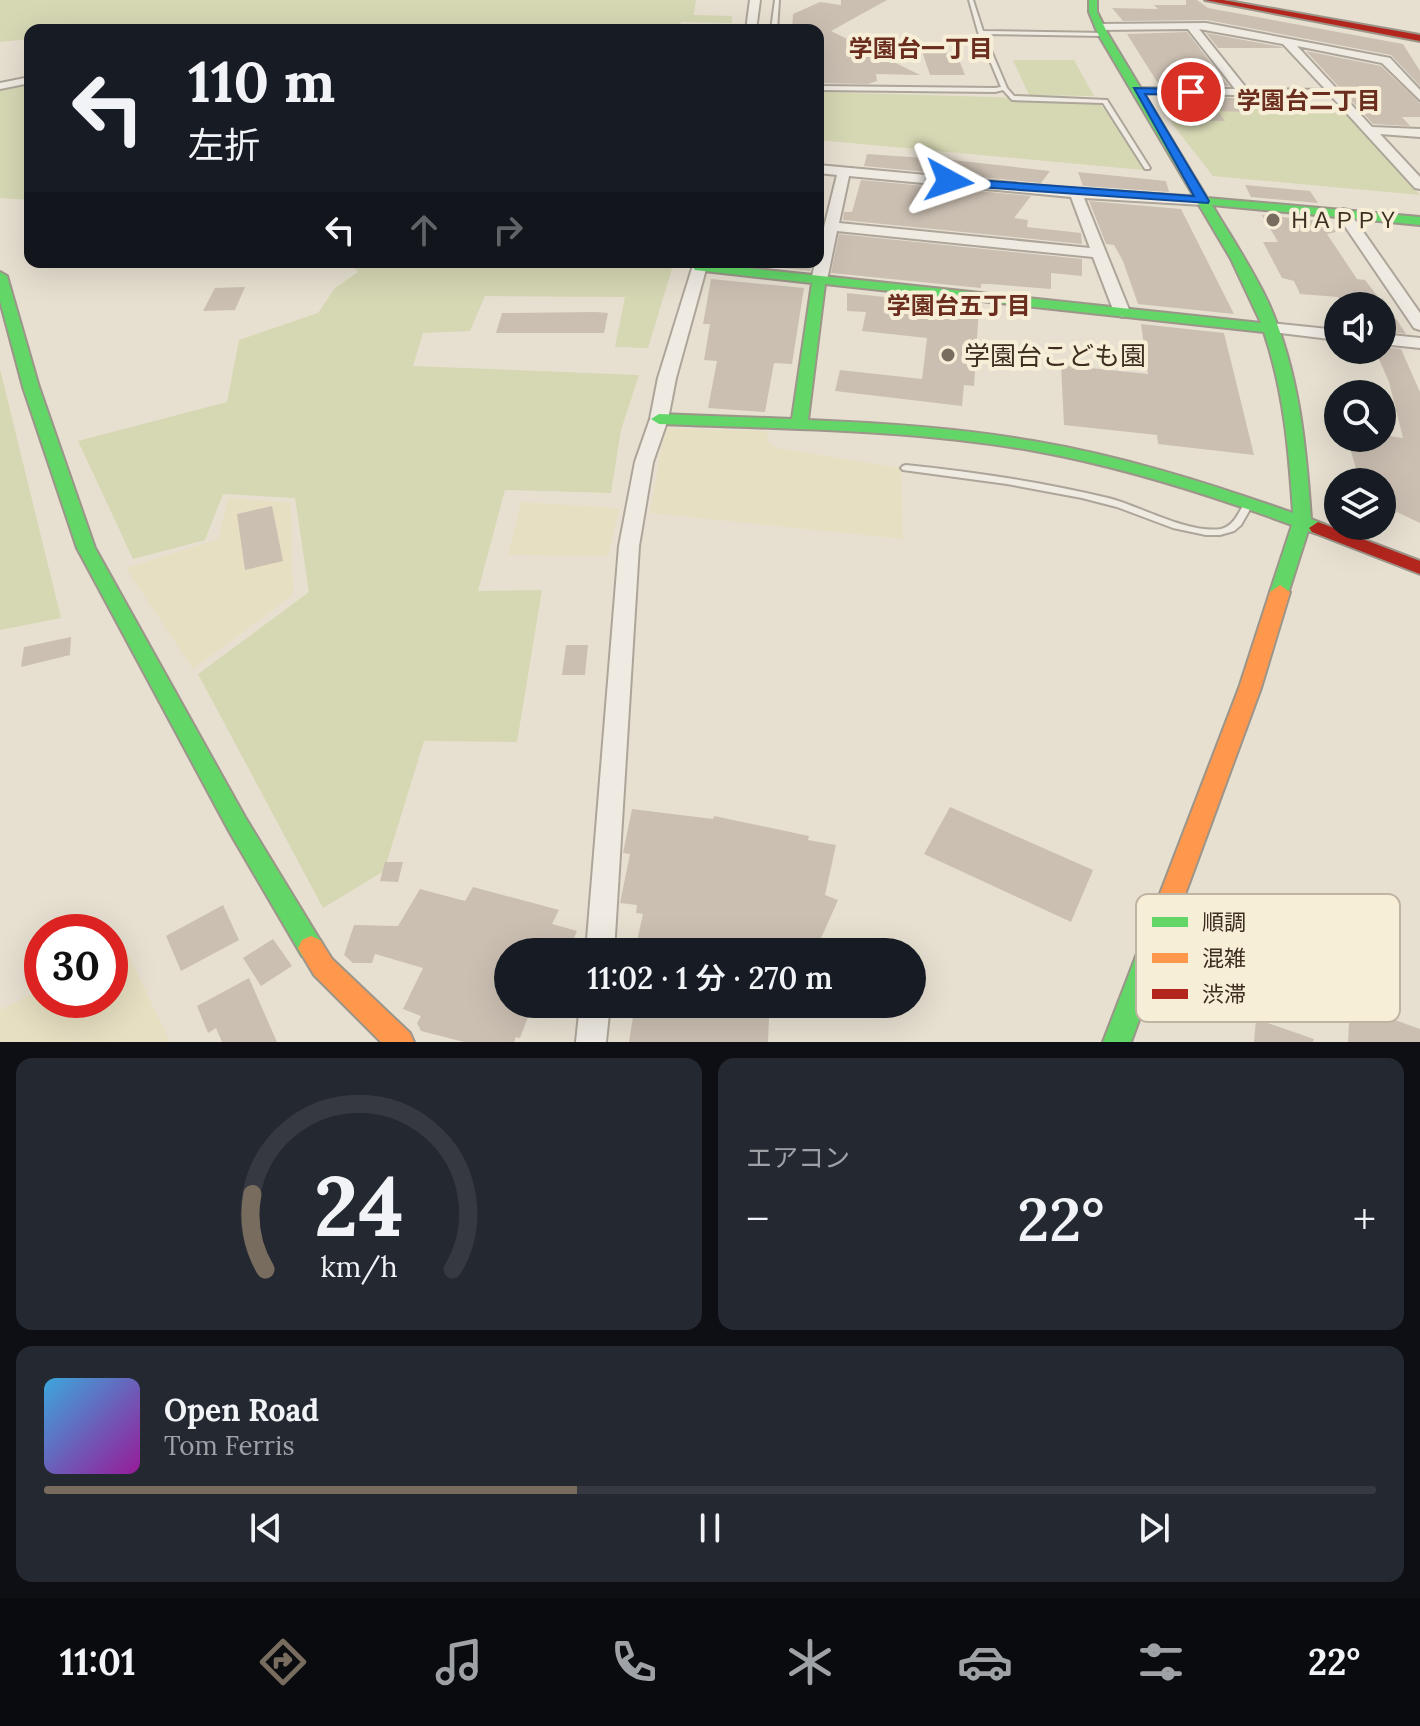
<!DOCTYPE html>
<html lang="ja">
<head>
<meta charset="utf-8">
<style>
	body { margin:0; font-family:Lora,"Noto Sans JP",serif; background:#242831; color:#f1f3f6; height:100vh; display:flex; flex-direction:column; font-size:30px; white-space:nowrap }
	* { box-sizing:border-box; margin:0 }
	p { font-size:26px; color:#9ea1a6 }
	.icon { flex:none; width:44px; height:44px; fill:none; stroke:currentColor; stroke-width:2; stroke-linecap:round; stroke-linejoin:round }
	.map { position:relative; height:1042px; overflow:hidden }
	.sheet { display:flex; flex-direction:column; gap:16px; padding:16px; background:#0d0f14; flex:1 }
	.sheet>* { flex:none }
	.banner { position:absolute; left:24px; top:24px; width:800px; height:244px; border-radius:16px; box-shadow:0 8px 32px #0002; background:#171b24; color:#f1f3f6; overflow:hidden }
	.buttons { position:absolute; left:1324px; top:292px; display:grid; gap:16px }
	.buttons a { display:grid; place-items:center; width:72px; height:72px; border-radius:50%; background:#171b24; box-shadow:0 8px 32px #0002; font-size:40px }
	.speed { position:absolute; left:24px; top:914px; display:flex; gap:16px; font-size:40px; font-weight:700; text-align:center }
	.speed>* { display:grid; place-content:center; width:104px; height:104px; border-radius:50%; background:#171b24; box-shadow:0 8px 32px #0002; line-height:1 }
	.speed .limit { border:12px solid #d22; background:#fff; color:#111 }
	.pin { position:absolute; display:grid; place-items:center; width:68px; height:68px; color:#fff; margin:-34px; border:4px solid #fff; border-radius:50%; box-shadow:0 2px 8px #0007 }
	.me { position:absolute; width:88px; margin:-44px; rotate:95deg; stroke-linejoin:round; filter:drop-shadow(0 0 6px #0008) }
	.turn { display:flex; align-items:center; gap:28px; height:168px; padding:0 32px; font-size:36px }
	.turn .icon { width:104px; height:104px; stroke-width:2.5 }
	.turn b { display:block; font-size:56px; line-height:68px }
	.lanes { display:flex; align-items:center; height:76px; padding:0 32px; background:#0003; justify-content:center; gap:40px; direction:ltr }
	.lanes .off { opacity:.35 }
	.big { font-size:60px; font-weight:600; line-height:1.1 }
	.sheet .card { flex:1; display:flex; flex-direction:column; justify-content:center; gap:12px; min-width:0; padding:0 28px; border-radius:16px; background:#242831 }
	.sheet .dial { align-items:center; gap:0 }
	.dial svg { height:208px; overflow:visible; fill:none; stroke:#363941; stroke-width:7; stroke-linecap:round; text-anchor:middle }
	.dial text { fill:#f1f3f6; stroke:none }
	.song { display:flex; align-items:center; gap:24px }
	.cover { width:96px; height:96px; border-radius:12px; background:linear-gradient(135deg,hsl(200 70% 55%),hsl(300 70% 35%)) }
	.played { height:8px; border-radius:4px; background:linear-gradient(90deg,#786c5e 40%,#363941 40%) }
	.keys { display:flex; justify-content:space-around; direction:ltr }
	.heat { display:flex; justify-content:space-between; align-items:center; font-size:44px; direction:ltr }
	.sheet .tiles { flex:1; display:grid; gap:16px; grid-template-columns:1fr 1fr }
	.card:last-child { grid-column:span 2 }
	.trip { position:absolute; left:494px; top:938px; width:432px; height:80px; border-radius:40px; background:#171b24; box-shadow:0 8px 32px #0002; font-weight:600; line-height:80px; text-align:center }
	.dock { display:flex; height:128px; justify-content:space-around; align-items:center; background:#090b0e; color:#9ea1a6 }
	.dock .icon { width:56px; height:56px }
	.dock .current { color:#786c5e }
	.dock b { font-size:36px; color:#f1f3f6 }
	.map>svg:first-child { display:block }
	.farmland { fill:#e6dfc2 }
	.green { fill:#d6d7b3 }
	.building { fill:#cbbfb2 }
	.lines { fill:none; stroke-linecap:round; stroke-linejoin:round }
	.lane-casing { stroke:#ada599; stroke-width:4 }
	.street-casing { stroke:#ada599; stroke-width:4 }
	.fast-casing { stroke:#9c958a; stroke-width:4 }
	.slow-casing { stroke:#9c958a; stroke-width:4 }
	.jam-casing { stroke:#9c958a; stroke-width:4 }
	.lane { fill:#efebe3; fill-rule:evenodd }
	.street { fill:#efebe3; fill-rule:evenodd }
	.fast { fill:#63d668; fill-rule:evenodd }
	.slow { fill:#ff974d; fill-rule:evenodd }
	.jam { fill:#b3261e; fill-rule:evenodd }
	.route { fill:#1a73e8; stroke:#114b97; stroke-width:2 }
	.poi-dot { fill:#786c5e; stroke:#f7eed8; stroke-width:3 }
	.labels { text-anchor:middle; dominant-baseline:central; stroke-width:8; stroke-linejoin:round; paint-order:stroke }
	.far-poi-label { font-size:22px; fill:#3d2e20; stroke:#f7eed8; text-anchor:start }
	.far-neighbourhood-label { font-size:24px; font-weight:bold; fill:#6b2e1e; stroke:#f7eed8 }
	.poi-label { font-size:26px; fill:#3d2e20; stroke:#f7eed8; text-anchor:start }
	.key { fill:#f7eed8; stroke:#bfb4a1; stroke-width:2 }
	.key-label { font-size:22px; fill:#3d2e20 }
</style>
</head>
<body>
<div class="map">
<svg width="1420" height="1042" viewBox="0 0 1420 1042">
	<rect width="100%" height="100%" fill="#e7e0d1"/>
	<path class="farmland" d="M665,428L768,431L767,441L776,448L901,468L903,539L650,513Z
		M228,498L291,503L293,595L193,669L126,568L218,539Z
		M521,502L619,508L608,556L508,555Z
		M125,947L170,1042H0V1010L42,989V1000H110V955Z"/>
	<path class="green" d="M0,0H696L694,15L732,16V23L681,22L678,30H30V39L0,42Z
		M1013,60H1074L1094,96L1029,95Z
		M30,62V200L0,198V90L19,87Z
		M818,92L1097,100L1123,135L1143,170L818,140Z
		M1207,107L1344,111L1420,195L1213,176L1170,121H1205Z
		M350,262H674L648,348L615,347L625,297L485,296L470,331L423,333L413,366L639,375L621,430L611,493L505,490L478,591L542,590L517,742L424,741L384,871L323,908L198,674L309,592L295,498L223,494L205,540L133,559L78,441L227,402L239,340L318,313L335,288L358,272Z
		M0,369L61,618L0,630Z"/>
	<path class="building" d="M841,0H887L831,31L920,75L876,74L877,81L868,84L818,83V30H792L793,14L820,2L841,5Z
		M1186,0H1197L1208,8L1403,44L1420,71V86L1391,55L1207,20L1123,21L1112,8L1158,9L1154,5H1186Z
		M1187,32L1224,80L1229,86L1159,85L1127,34Z
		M1206,33L1282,47L1283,48H1218Z
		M922,51L956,52L965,75H930Z
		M1306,51L1381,66L1420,103V117H1402L1410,126L1373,124Z
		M1167,97L1238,98L1248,112L1218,111L1225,121H1187L1176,112Z
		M867,154L953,160L1050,171L1041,183L864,166Z
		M1078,172L1166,181L1169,192L1083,186Z
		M861,180L1031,196L1014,218L1028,220L1027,227L1081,233L1082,244L843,220L844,212H852Z
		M1245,185L1310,191L1318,203L1251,197Z
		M1089,201L1181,209L1234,314L1138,304L1123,261L1114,245L1106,244Z
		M1262,215L1330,222L1336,232L1327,234L1357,279L1365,280L1382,302V297L1406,334L1382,331V306H1342L1338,297L1300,294L1294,281L1282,278L1263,242H1278Z
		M839,234L1082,259V276L1051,273V289L989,284H981V288L831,273Z
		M723,262H812L810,271Z
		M711,279L804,288L792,364L774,363L765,412L708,408L717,361L704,360L710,324H703Z
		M245,287L235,310L203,311L215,288Z
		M847,293L979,307L974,386L964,385L962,406L835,391L840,370L922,379L927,338L862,331L866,312L847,311Z
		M596,312L608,313L604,333H496L502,313Z
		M1141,324L1224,333L1254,455L1158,444L1157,435L1064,425L1061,365L1148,374Z
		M1382,347L1401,349L1420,392V523L1397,512L1382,523V482H1360L1347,438H1382V435L1403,438L1389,382L1375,350H1382Z
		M272,506L283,561L245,570L237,514Z
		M71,637L70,655L21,667L24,647Z
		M566,645H588L585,675H562Z
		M950,807L1093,870L1071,922L924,854Z
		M632,809L713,819L714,816L809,836L808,840L836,845L825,895L838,900L815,952H685L636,945L643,914L636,913L637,905L620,903L630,854L623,853Z
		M385,862H403L398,882L380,881Z
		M473,887L559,910L552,924L577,931L568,952H508V1004L531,1009L520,1038L516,1037L514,1042H464L421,1031L417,1023L421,1016L403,1009L423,968L375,954L372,963H353L344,955L354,925L398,926L420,889L465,901Z
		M223,905L239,940L181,971L166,936Z
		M273,939L292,966L261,986L243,958Z
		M249,978L277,1042H222L216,1028L208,1033L197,1006Z
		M635,1004H681L680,1011L769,1018L768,1042H629Z
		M1350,1004L1420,1029V1042H1348Z
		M1256,1019L1314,1039L1313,1042H1254Z"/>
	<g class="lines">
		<g class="lane-casing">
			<path id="lane" d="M775,0H779L777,30H771Z
				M969,0H973L983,31L1105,33L1103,36L984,34L1007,88L1014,96L1107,100L1150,168L1149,169H1145L1103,103L1012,100L1003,90L995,92L818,90V86L995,88L1001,87L978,32Z
				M671,28H714L717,30H668Z
				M906,465C974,472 1042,482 1108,498C1140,506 1188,534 1221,529C1234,526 1239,512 1245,502H1251L1253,504L1241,525L1234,531L1220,535H1206L1173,528L1117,507L1082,498L1007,484L903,470L901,468L903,466Z"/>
		</g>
		<g class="street-casing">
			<path id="street" d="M750,0H760L756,30H746Z
				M1206,23L1390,58L1420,90V100L1382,63L1297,46L1372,127L1420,129V137L1380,134L1420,177V189L1415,188L1332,97L1134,93L1132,91L1138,88L1235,89L1188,29L1100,30L1095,27L1100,24ZM1199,29L1283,44L1326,90L1247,89Z
				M30,77V83L0,89V83Z
				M818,165L1076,189L1203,197L1210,201L1203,205L1084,198L1130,312L1122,317L1114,312L1093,257L837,231L827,280L824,283H814L811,280L837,175L818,173ZM849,176L1071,197L1090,248L839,223Z
				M1343,209L1348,210L1420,313V330L1414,328L1336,213Z
				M694,262H708L676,378L668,419L653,462L639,546L614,952H586L619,546L635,462L650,419L658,378Z
				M1270,323L1338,330V340L1264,331V325Z
				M1382,334L1420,338V348L1382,344Z
				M580,1004H610L606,1042H576Z"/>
		</g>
		<g class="fast-casing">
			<path id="fast" d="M1089,0H1097V12L1108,34L1207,198L1420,217V225L1212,205C1231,237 1252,268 1268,302C1299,371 1306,445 1311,519L1324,524L1327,528L1318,534L1308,531L1287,597L1280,599L1270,592L1292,525C1208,494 1123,467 1035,451C911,429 784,429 659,424L651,419L659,414L792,419L812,283L695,270L693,267L700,263L1261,323L1231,259L1098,34L1089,12ZM825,284L1264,332C1284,392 1289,450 1293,513C1208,483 1122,456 1033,441C959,428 883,423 808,420Z
				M0,272L7,276L39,387L95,548L245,817L320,940L324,948L320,956L311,960L302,956L229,831L77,548L23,387L0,301Z
				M1156,927L1165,930L1169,938L1131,1042H1103L1143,938L1147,930Z"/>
		</g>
		<g class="slow-casing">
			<path id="slow" d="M1280,585L1290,592L1261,688L1169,938L1165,946L1156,949L1147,946L1143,938L1239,688L1270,592Z
				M311,936L320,940L332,959L410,1033L414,1042H381L314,975L298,948L302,940Z"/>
		</g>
		<g class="jam-casing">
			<path id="jam" d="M1205,0H1223L1420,35V41Z
				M1318,522L1420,561V574L1312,532L1309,528Z"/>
		</g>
		<use href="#lane" class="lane"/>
		<use href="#street" class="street"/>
		<use href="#fast" class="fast"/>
		<use href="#slow" class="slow"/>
		<use href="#jam" class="jam"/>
	</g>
	<path class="route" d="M1134,88L1191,89L1196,92L1191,95L1145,94L1209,201L1208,203L949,185L943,181L949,178L1194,196Z"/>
	<g class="poi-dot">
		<circle cx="1273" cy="220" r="8"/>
		<circle cx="948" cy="355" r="8"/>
	</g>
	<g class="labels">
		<g class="far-poi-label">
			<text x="1289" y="220">ＨＡＰＰＹ</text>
		</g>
		<g class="far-neighbourhood-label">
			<text x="921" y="48">学園台一丁目</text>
			<text x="1309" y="100">学園台二丁目</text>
			<text x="959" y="305">学園台五丁目</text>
		</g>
		<g class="poi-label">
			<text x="964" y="355">学園台こども園</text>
		</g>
	</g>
	<rect x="1136" y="894" width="264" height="128" rx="12" class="key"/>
	<rect x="1152" y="917" width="36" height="10" fill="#63d668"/>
	<rect x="1152" y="953" width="36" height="10" fill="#ff974d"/>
	<rect x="1152" y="989" width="36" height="10" fill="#b3261e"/>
	<g class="key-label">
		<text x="1202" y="930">順調</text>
		<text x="1202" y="966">混雑</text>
		<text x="1202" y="1002">渋滞</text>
	</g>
</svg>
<div class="buttons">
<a><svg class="icon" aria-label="sound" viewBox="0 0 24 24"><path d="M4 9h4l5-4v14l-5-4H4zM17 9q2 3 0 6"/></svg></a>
<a><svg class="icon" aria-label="search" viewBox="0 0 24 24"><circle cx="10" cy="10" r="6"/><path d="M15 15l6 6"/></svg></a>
<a><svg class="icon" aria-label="layers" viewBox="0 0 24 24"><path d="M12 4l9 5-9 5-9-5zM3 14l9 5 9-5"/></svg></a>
</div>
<div class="speed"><div class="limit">30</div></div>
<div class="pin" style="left:1191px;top:92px;background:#d93025"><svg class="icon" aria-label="arrive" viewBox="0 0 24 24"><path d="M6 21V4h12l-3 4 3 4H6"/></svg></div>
<svg class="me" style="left:949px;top:181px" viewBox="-20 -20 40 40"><path d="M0-17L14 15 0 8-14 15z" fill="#1a73e8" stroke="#fff" stroke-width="4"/></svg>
<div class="trip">11:02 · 1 分 · 270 m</div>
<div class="banner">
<div class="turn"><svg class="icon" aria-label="left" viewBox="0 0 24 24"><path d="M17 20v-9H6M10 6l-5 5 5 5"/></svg><div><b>110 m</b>左折</div></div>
<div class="lanes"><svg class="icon" aria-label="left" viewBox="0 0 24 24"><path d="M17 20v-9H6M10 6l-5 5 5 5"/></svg><svg class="icon off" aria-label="ahead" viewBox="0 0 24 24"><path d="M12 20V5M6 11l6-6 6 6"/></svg><svg class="icon off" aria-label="right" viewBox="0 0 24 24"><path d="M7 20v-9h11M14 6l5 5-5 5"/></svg></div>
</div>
</div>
<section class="sheet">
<div class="tiles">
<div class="card dial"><svg viewBox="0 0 100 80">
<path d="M14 69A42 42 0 1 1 86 69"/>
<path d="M14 69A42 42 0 0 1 9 40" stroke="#786c5e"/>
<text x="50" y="56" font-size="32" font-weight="700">24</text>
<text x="50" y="72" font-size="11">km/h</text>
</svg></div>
<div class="card"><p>エアコン</p>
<div class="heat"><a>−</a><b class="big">22°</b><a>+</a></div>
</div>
<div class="card">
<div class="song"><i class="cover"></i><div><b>Open Road</b><p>Tom Ferris</p></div></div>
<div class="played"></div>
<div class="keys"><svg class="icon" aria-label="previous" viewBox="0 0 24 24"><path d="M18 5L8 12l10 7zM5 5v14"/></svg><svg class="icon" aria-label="pause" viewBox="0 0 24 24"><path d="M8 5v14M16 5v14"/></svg><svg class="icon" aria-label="next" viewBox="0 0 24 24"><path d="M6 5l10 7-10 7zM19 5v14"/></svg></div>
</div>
</div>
</section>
<nav class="dock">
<b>11:01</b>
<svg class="icon current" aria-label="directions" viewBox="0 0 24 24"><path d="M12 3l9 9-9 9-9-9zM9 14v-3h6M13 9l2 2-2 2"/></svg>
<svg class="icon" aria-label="music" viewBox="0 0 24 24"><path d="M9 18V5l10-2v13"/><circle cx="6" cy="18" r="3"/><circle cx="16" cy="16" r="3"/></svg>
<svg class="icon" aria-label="phone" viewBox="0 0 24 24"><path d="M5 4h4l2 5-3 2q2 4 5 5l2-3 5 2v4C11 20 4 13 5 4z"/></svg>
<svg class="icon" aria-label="climate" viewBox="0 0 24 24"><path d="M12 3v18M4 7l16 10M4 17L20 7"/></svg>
<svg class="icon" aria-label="car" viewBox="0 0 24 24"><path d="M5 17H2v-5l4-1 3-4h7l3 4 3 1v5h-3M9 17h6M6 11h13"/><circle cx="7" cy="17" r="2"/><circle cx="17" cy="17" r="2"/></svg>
<svg class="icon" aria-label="filters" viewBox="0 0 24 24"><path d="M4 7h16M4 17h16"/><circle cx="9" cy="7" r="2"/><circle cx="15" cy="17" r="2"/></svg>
<b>22°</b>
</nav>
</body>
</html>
